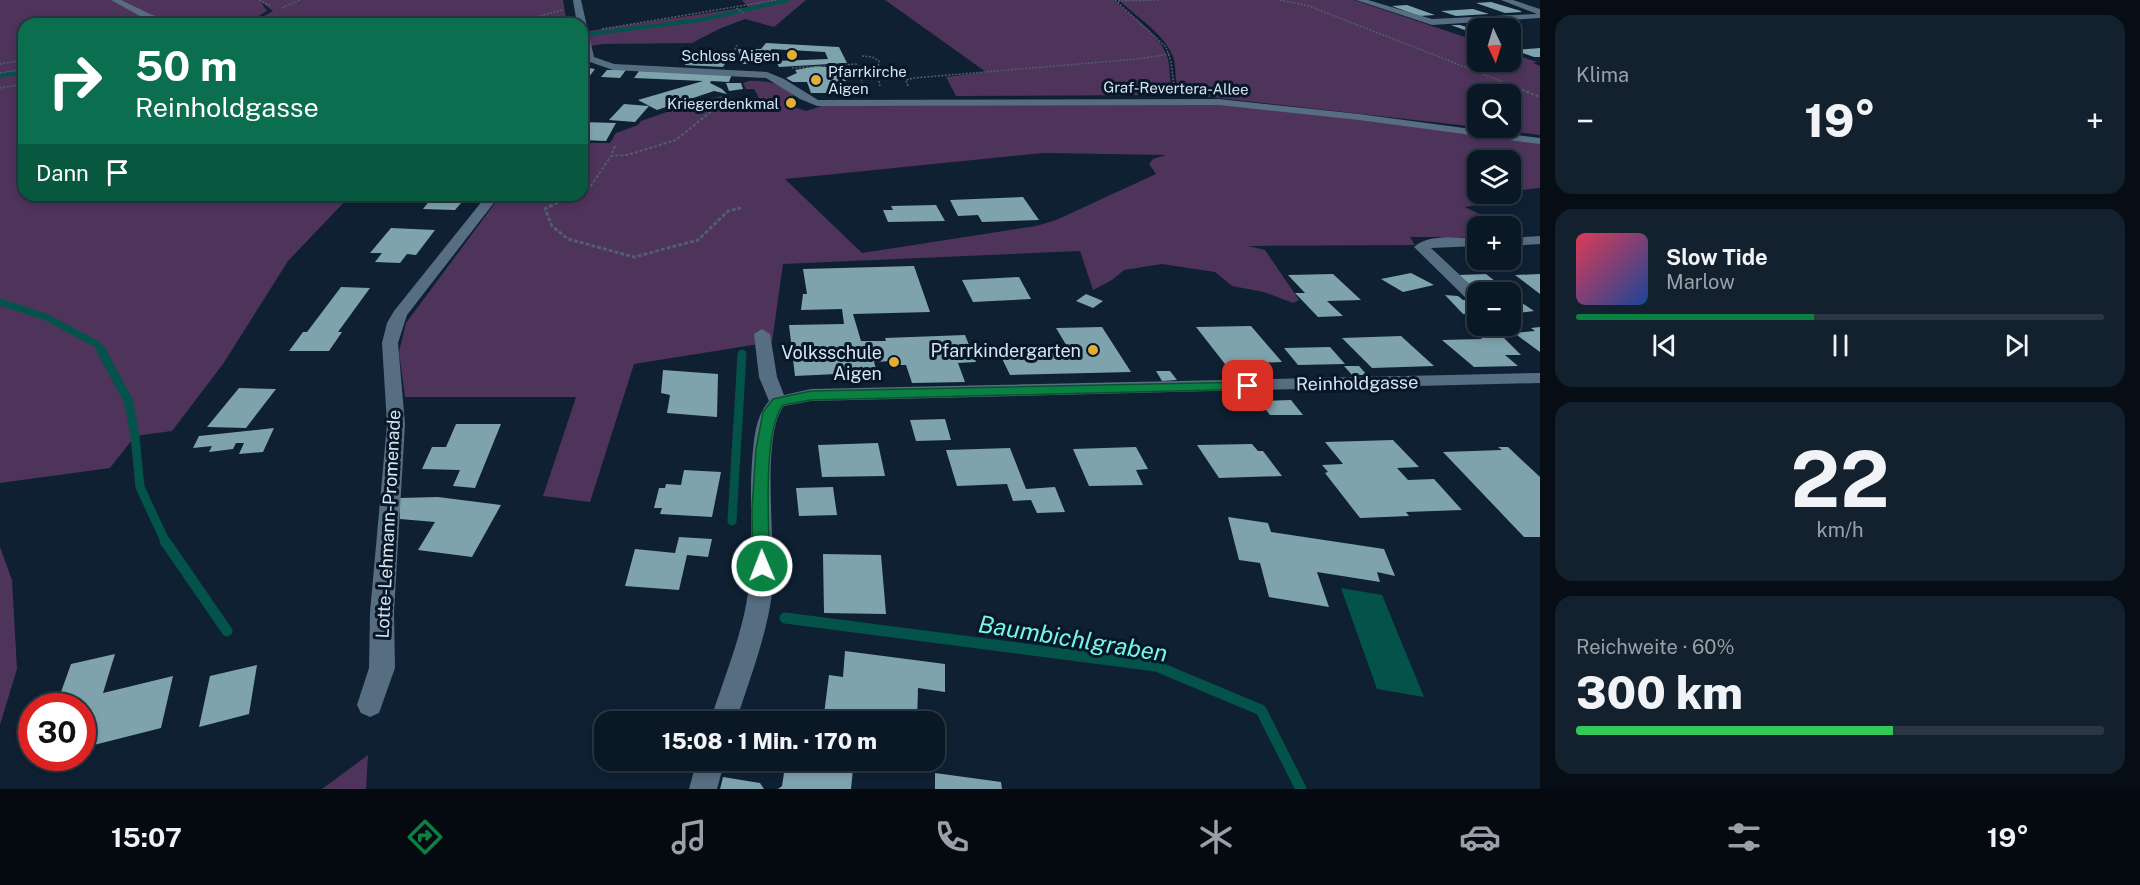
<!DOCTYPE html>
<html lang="de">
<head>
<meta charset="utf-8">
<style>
	body { margin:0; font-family:"Public Sans",sans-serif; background:#13212e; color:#f1f3f6; height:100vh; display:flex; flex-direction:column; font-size:22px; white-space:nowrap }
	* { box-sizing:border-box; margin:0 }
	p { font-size:20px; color:#99a0a7 }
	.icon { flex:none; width:33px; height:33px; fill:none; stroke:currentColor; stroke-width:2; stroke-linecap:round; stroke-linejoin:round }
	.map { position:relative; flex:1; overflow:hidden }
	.sheet { display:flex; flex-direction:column; gap:15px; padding:15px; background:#060d15; width:600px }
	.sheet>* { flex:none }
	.hud { position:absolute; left:18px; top:18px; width:570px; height:183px; border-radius:18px; box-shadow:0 3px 9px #0003,0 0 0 2px #2a3743; background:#0b6e4f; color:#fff; overflow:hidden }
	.needle { width:39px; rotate:176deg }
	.fabs { position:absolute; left:1467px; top:18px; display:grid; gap:12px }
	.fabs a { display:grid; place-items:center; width:54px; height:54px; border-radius:12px; background:#0a1826; box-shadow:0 3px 9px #0003,0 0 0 2px #2a3743; font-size:30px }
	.speed { position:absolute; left:18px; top:693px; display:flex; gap:12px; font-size:30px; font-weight:700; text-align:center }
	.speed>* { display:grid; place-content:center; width:78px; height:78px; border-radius:50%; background:#0a1826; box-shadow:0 3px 9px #0003,0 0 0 2px #2a3743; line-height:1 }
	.speed .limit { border:9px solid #d22; background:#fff; color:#111 }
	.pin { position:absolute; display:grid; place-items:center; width:51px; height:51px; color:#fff; margin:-26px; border-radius:12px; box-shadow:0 3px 9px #0006 }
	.me { position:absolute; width:66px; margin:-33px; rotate:359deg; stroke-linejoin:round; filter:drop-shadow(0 0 4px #0008) }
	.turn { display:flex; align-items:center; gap:21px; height:126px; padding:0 18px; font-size:27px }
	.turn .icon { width:78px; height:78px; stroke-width:2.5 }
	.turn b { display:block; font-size:42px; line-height:51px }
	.then { display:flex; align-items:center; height:57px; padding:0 18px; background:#0003; gap:12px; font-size:22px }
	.big { font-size:45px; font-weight:800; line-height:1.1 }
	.sheet .tile { flex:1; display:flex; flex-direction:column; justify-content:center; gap:9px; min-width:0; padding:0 21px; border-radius:18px; background:#13212e }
	.sheet .dial { align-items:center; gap:0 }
	.dial b { font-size:78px; line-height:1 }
	.song { display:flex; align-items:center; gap:18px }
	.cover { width:72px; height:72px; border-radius:9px; background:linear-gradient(135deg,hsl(350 70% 55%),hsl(220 70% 35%)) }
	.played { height:6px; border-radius:3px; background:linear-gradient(90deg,#0b8043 45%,#2a3743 45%) }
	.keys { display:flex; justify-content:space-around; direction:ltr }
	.heat { display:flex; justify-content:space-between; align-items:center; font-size:33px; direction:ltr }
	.charge { height:9px; border-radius:4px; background:linear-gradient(90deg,#34c759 60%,#2a3743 0) }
	.trip { position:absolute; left:594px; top:711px; width:351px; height:60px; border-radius:18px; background:#0a1826; box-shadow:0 3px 9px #0003,0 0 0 2px #2a3743; font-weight:800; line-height:60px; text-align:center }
	.tabs { display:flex; height:96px; justify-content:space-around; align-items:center; background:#040a0f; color:#99a0a7 }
	.tabs .icon { width:42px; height:42px }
	.tabs .on { color:#0b8043 }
	.tabs b { font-size:27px; color:#f1f3f6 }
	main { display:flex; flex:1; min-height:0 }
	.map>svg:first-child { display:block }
	.green { fill:#4e335a; fill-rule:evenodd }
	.water { fill:#03534b }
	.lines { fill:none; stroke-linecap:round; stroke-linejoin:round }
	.stream-far3 { stroke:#03534b; stroke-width:4 }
	.stream-far2 { stroke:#03534b; stroke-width:7 }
	.stream-far1 { stroke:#03534b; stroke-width:9 }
	.stream { stroke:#03534b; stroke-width:11 }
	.building { fill:#7fa3ad }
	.path-far2 { stroke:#4f5f6f; stroke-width:1.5; stroke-dasharray:2 1.5; stroke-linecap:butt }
	.path-far1 { stroke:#4f5f6f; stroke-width:2; stroke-dasharray:3 2; stroke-linecap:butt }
	.path { stroke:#4f5f6f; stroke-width:3; stroke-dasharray:4 2; stroke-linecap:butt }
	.minor { fill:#576d82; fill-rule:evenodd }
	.route { fill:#0b8043; stroke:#07532c; stroke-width:1.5 }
	.poi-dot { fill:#e2af34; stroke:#051728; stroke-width:2 }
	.labels { text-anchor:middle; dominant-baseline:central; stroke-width:6; stroke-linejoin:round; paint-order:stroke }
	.far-poi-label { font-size:15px; fill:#d8e4f0; stroke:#051728; text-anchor:end }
	.far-street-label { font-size:15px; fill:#d8e4f0; stroke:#051728 }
	.poi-label { font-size:18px; fill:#d8e4f0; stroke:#051728; text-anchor:end }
	.street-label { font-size:18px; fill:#d8e4f0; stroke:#051728 }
	.near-water-label { font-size:24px; font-style:italic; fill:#76f7e5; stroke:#051728 }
</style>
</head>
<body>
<main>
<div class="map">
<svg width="1540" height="789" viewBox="0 0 1540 789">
	<rect width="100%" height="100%" fill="#0e2032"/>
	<path class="green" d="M0,0H563L567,23L272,24L265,22L262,17L273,11L261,2L267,11L247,23L251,24H24V195H351L288,261L223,364L172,431L135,436L110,468L0,483Z
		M742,0H806L774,27L745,19L719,29L692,43L603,44L582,47V32L748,7Z
		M885,0H1114C1132,17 1161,34 1168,59C1171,72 1168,83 1176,95L956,96L946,77L986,72Z
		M1119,0H1354L1477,41L1478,62H1510L1511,53L1537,62L1533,63L1540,66V135L1483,128H1510V94H1478L1477,127L1183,94C1172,83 1178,67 1172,54C1162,32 1135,16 1119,0Z
		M748,81C767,80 797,84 797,108L806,111L825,105L1222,104L1298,111L1540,143V188L1511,191L1510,160H1478V194H1494L1480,196L1492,202L1465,207L1503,226H1478L1477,237H1410L1415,245L1248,246L1265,250L1299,300L1293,303L1264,292L1232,286L1215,272L1162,264L1124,270L1112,280L1093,290L1080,251L783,264L772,342L634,364L590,502L543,496L576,397H405L399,352L406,323L501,195H582V147L591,143H610L616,133L638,125L641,121L701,100L728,95L732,100L759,98L754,89H746L743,83ZM1043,153L1166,155L1153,159L1149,164L1156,174L1056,220L1036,226L862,253L785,179Z
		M0,547L12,580L17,669L0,725Z
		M368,755L366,789H322Z"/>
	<path class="water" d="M1341,588L1382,595L1424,697L1377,689Z"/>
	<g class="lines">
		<path class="stream-far3" d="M582,35L700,20L788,0
			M0,75L24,73"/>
		<path class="stream-far2" d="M0,302L46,317L98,345L102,352"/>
		<path class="stream-far1" d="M101,350L128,400L135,436L140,487L166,543
			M732,521L742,354"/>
		<path class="stream" d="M165,541L227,631
			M785,618L1156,666L1261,710L1301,789"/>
	</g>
	<path class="building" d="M1491,2L1521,11V12L1505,13L1476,3Z
		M1407,5L1435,15L1419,16L1392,6Z
		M1473,9L1489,14L1456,16L1441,11Z
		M1503,23L1521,30L1478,28V35L1451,25H1460L1470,28H1475L1468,26Z
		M766,43L839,47L847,63L779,67L776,61L828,59L825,52L771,49L774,56H767L769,63L742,64L738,49H761Z
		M1540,48V57H1534L1514,50Z
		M688,60L726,62L723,67L685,65Z
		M817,66L841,69L843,74H855L857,78H844L846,81L838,82L842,93H811L807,82H793L786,78L797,73L795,70Z
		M582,67L595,69L582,86Z
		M607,70H626L620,78L601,77Z
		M639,71L732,74L729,82L711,81L710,83L722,89L727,94L714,91L657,110L638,100L703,81L634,78Z
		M726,83H741L743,89L729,91Z
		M624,104L649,106L635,122L609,120Z
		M582,122L616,123L606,141L582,140Z
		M434,195H468L455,210L423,209Z
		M1023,197L1039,220L982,222L978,215L958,216L950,200Z
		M936,205L945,221L888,222L883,210H893L891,206Z
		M391,228L435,230L416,255L407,254L400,263L375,262L382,253H370Z
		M914,266L930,312L853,314L861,341H886L885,338L965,335L976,362L958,363L965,382L912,383L906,365H892L891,361L874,362L877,372L795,376L789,325L844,324L842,309L801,310L803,294H807L803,269Z
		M1411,273L1434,285L1403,292L1381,279Z
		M1333,274L1361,300L1327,301L1343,316L1318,317L1295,293H1305L1288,275Z
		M1486,274L1509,292H1480L1458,275Z
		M1540,274V294L1515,275Z
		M1019,277L1031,299L973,302L962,280Z
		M341,287L370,288L338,332H342L329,351H289L303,332H307Z
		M1086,294L1103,301L1093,308L1076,301Z
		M1510,294L1522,303L1534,311L1517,313L1510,309Z
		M1445,295L1458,296L1463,300H1466L1477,313L1463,314Z
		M1251,326L1282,362L1225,364L1196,327Z
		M1102,327L1131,372L1010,375L996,346H1022L1028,354L1071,353L1056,328Z
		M1540,327V352L1514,333L1535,331L1531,328Z
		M1477,335H1501L1521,355H1505L1518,366L1474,367L1442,340L1482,339Z
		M1401,336L1434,366L1372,368L1342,338Z
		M1330,347L1345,364L1298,365L1284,348Z
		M1344,366H1359L1367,375H1352Z
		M663,370L718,374L717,417L667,413L670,395L661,393Z
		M1156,371H1170L1177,380L1162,381Z
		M239,388L276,389L246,428L207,427Z
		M1291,400L1303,415H1270L1259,401Z
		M945,419L951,440L916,441L910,420Z
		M456,424H501L475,488L453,486L460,470L422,469L432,447H446Z
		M274,428L263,452L239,454L244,443H236L233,449L209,452L212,446L193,448L199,436Z
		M1393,440L1419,467L1397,468L1408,480L1434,479L1462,510L1406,512L1409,516L1360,518L1325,473L1328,472L1322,465L1343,464L1325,442Z
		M878,443L885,476L822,477L818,445Z
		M1252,444L1258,451H1263L1282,476L1219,478L1197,445Z
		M1136,447L1148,469L1136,470L1143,485L1089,486L1073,449Z
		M1498,447H1508L1540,477V537H1524L1443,452L1502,450Z
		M1010,448L1026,489L1055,487L1065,512L1037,513L1031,500L1013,501L1007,484L957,486L946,450Z
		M684,470L721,472L712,517L660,514L662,508H654L659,488H665L666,484L681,485Z
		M833,487L837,515L799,516L796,488Z
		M438,497L501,505L472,557L418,550L435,522L400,519V498Z
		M1228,517L1268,523L1271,532L1384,549L1395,576L1377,572L1380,582L1317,572L1329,607L1269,597L1260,563L1239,560Z
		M679,537L712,539L708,557L687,555L679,590L625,586L635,549L675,553Z
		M823,554L881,555L886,614L824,613Z
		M845,651L945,664V692L918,688L917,721L868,714L867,722H823L829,675L843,677Z
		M115,654L103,693L173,676L161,728L82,748V706H56L71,664Z
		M257,665L249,714L199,727L210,676Z
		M786,760L853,769L851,789H778L782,786Z
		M935,773L1001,782L1002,789H935Z
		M723,777L760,783L764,789H720Z"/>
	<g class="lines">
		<path class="path-far2" d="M259,0L271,6
			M1115,0L1166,47L1171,62L1174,86
			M1280,0L1309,6L1521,89
			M1118,1L1159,0
			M282,8L300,0
			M736,8L745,14
			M301,19L324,24
			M481,24L532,18L562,10
			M602,29L776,0
			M732,56L737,45
			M862,56L872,57L879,61L877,74L880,86
			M0,64L24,60
			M792,68L856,64L859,67L863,86
			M0,73L24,69
			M908,86L906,80L914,78L1137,59L1170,54
			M0,88L24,84"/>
		<path class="path-far1" d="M1517,88L1540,97
			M615,146L611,156L627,155L676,140L713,110L779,102
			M582,191L590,187L611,156
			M555,204L573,195"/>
		<path class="path" d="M558,202L545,209L552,226L568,239L634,257L698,240L728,211L741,208"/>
		<path class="minor" d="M111,0H121L152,15L176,21L271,20L291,24H164L140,16Z
			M573,0H581L594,57L614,64L767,72L784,79L818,100L1219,99L1359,114L1540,138V144L1359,120L1219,105L817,106L800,99L766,78L613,70L587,61L582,51V24H577Z
			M1356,0H1368L1432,19L1537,14L1501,0H1513L1540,9V18L1432,25Z
			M487,195H500L407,315L398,343L405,424L394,612L395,668L379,713L370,717L361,713L357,705L369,668L370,612L387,424L382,343L387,323L394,311Z
			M1540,236V244L1510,246V238Z
			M1478,238V246L1431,248L1478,292V306L1472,304L1414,247C1428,233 1459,238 1478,238Z
			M762,329L770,334L777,377L784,395L811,389L1540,373V383L811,401L784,406C761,433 775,545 773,584C769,631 750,677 736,722H710C724,677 744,632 749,585C754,545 749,503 752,462C754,441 754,419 769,401L759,377L754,334Z
			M697,760H725L717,789H689Z"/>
	</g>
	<path class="route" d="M1248,382L1253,383L1255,386L1253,389L811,400L783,405C762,431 769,531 770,566L768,571L762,572L756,571L753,566L752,509L756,449L763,412L773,399L811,391Z"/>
	<g class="poi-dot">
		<circle cx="792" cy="55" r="6"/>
		<circle cx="816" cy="80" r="6"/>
		<circle cx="791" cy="103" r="6"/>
		<circle cx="1093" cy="350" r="6"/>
		<circle cx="894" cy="362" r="6"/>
	</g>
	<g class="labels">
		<g class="far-poi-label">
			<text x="780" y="55">Schloss Aigen</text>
			<text x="828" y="71" text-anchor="start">Pfarrkirche<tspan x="828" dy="17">Aigen</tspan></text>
			<text x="779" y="103">Kriegerdenkmal</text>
		</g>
		<g class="far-street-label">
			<text transform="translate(1176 88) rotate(1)">Graf-Revertera-Allee</text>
		</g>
		<g class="poi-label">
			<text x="1081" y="350">Pfarrkindergarten</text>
			<text x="882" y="352">Volksschule<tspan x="882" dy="21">Aigen</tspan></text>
		</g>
		<g class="street-label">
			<text transform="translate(1357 383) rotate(-1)">Reinholdgasse</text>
			<text transform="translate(388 524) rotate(-87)">Lotte-Lehmann-Promenade</text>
		</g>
		<g class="near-water-label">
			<text transform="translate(1073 638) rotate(9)">Baumbichlgraben</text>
		</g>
	</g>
</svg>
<div class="fabs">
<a><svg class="needle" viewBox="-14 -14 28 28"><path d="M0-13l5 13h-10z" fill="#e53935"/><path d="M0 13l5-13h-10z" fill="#99a0a7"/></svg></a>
<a><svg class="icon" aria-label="search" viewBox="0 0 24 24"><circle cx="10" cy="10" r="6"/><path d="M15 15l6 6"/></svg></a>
<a><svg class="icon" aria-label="layers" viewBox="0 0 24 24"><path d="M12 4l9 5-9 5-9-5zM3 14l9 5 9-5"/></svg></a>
<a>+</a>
<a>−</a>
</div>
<div class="speed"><div class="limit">30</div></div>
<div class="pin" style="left:1248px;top:386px;background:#d93025"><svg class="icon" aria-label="arrive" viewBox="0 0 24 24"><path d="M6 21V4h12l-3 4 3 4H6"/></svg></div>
<svg class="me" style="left:762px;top:566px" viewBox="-20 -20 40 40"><circle r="17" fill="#0b8043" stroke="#fff" stroke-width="3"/><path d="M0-11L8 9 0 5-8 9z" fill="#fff"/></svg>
<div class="trip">15:08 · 1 Min. · 170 m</div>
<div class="hud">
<div class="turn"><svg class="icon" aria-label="right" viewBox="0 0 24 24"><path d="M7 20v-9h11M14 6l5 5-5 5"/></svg><div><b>50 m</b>Reinholdgasse</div></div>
<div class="then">Dann<svg class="icon" aria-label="arrive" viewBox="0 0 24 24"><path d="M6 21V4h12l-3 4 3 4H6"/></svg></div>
</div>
</div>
<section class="sheet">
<div class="tile"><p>Klima</p>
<div class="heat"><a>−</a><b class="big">19°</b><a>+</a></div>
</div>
<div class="tile">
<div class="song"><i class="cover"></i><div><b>Slow Tide</b><p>Marlow</p></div></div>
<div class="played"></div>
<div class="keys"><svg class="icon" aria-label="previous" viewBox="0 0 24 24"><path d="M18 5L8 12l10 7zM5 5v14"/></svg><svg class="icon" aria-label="pause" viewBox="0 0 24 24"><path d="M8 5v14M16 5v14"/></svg><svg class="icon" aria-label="next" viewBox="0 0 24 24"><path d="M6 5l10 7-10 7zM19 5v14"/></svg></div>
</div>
<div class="tile dial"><b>22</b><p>km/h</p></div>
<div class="tile"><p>Reichweite · 60%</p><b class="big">300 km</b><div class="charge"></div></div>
</section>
</main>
<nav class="tabs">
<b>15:07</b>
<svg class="icon on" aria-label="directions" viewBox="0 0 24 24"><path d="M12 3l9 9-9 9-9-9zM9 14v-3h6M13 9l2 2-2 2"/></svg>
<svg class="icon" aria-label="music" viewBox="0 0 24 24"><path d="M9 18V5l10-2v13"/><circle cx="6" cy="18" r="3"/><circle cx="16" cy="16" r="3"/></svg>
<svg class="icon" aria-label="phone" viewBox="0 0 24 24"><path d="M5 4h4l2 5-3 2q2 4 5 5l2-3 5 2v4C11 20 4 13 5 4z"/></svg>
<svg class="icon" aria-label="climate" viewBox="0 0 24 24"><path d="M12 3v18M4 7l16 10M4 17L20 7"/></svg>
<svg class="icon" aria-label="car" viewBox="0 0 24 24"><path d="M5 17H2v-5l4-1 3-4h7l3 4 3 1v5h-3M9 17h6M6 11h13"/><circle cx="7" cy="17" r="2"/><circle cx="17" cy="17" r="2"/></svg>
<svg class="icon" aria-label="filters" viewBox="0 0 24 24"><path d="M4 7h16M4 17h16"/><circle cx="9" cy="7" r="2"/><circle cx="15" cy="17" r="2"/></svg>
<b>19°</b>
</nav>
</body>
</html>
